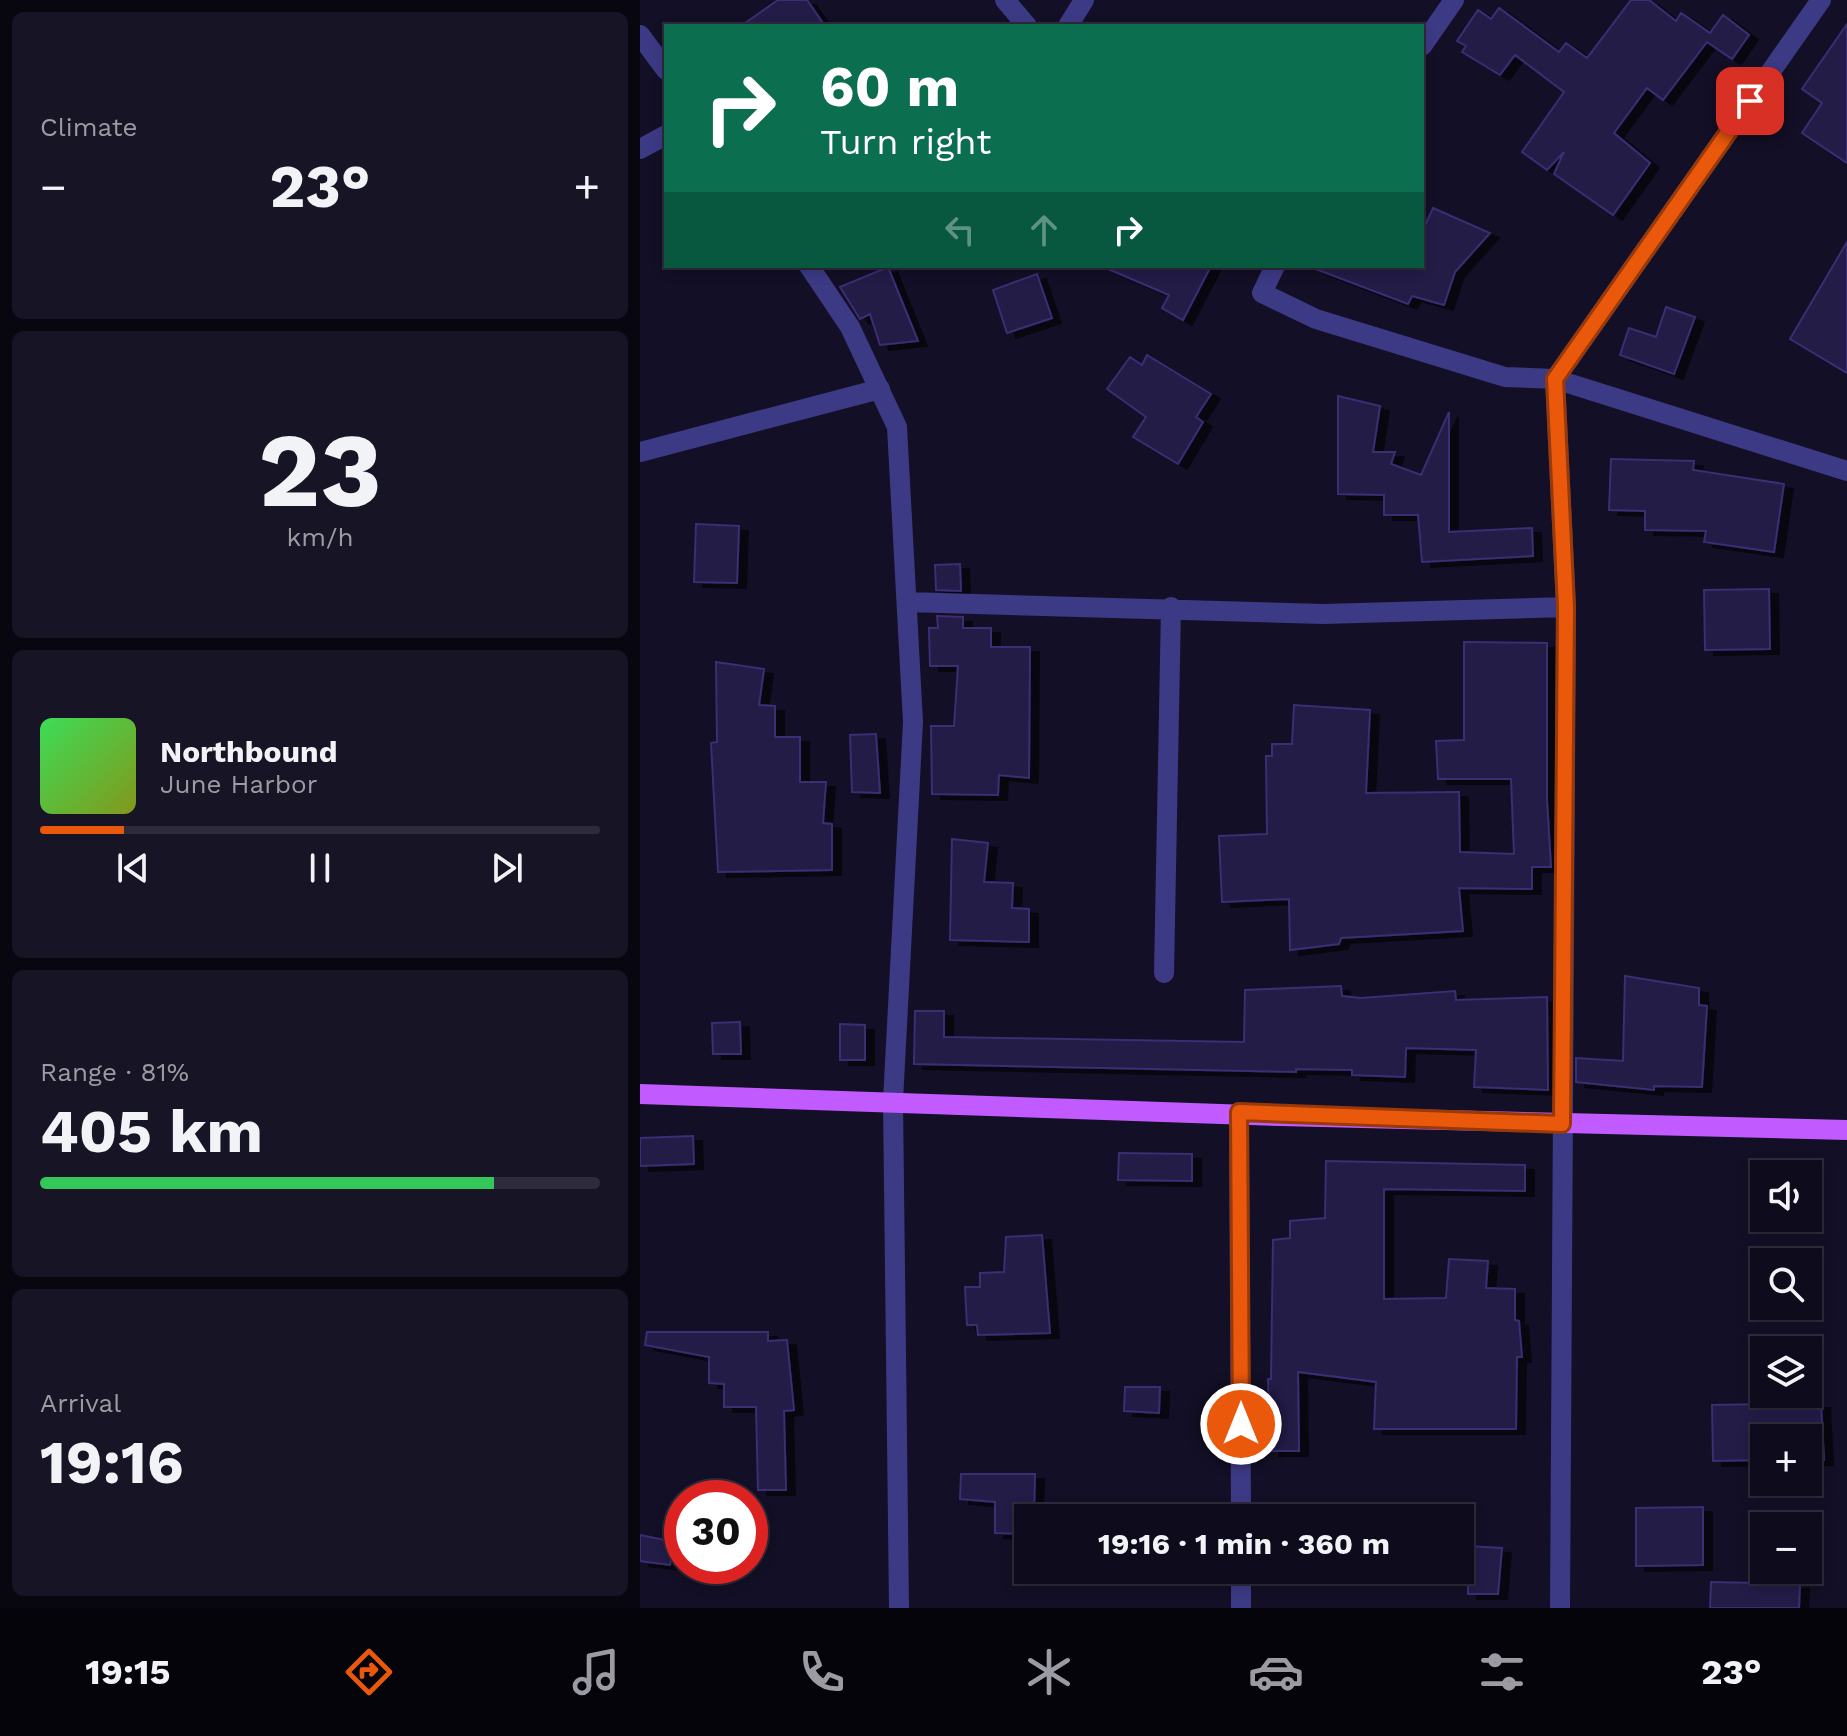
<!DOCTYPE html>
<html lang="en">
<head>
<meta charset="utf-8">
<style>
	body { margin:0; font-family:"Work Sans",sans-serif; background:#171425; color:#f1f3f6; height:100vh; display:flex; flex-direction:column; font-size:30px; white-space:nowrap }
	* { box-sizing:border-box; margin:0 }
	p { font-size:26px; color:#9b9ba3 }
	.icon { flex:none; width:44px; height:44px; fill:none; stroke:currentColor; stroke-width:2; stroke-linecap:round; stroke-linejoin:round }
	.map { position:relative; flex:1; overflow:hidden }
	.sheet { display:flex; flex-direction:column; gap:12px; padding:12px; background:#08060f; width:640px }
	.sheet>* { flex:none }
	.guide { position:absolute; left:24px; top:24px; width:760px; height:244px; border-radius:0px; box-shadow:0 4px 12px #0003,0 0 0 2px #2e2b3b; background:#0b6e4f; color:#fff; overflow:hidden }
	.buttons { position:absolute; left:1110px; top:1160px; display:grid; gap:16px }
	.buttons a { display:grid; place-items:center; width:72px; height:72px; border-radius:0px; background:#0e0b1c; box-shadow:0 4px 12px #0003,0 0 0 2px #2e2b3b; font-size:40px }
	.speed { position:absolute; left:24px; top:1480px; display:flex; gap:16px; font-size:40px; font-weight:700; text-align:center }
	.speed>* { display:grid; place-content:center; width:104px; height:104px; border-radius:50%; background:#0e0b1c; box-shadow:0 4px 12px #0003,0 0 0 2px #2e2b3b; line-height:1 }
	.speed .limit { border:12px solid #d22; background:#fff; color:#111 }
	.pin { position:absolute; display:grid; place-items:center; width:68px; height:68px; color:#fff; margin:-34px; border-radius:16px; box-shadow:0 4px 12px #0006 }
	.me { position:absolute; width:88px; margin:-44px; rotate:0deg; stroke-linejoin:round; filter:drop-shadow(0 0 6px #0008) }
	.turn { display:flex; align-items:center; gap:28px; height:168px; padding:0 24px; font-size:36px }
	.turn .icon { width:104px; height:104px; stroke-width:2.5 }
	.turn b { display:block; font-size:56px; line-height:68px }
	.lanes { display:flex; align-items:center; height:76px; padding:0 24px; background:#0003; justify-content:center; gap:40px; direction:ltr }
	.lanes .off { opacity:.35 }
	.big { font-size:60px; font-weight:700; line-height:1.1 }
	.sheet .tile { flex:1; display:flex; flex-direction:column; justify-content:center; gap:12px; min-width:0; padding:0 28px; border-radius:12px; background:#171425 }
	.sheet .dial { align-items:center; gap:0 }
	.dial b { font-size:104px; line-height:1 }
	.song { display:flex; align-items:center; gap:24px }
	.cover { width:96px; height:96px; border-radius:12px; background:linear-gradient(135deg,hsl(130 70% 55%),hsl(70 70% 35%)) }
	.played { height:8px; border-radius:4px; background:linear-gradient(90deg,#ea580c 15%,#2e2b3b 15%) }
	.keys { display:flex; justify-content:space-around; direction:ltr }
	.heat { display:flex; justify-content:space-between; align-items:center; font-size:44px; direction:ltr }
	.charge { height:12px; border-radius:6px; background:linear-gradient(90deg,#34c759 81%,#2e2b3b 0) }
	.trip { position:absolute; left:374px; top:1504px; width:460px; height:80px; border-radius:0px; background:#0e0b1c; box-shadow:0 4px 12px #0003,0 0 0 2px #2e2b3b; font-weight:700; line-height:80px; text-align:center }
	.dock { display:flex; height:128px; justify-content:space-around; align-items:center; background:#06040b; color:#9b9ba3 }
	.dock .icon { width:56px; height:56px }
	.dock .selected { color:#ea580c }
	.dock b { font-size:36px; color:#f1f3f6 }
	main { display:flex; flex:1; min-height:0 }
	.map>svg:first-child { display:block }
	.building { fill:#241b47; stroke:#3b2d73; stroke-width:2; filter:url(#shadow) }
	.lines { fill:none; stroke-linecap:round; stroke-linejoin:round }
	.street { stroke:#3d3a85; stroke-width:20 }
	.primary { stroke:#c25bff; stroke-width:20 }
	.route-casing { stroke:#983908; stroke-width:20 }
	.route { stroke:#ea580c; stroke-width:14 }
</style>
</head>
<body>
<main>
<section class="sheet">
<div class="tile"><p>Climate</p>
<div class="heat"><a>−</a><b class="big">23°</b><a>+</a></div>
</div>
<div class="tile dial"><b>23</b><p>km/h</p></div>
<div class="tile">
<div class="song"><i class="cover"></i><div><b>Northbound</b><p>June Harbor</p></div></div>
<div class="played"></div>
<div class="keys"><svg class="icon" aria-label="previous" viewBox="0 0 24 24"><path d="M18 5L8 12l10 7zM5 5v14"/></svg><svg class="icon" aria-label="pause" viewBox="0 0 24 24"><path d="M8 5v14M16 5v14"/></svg><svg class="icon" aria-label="next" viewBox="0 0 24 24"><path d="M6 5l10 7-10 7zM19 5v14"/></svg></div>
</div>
<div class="tile"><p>Range · 81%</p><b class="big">405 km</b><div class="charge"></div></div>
<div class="tile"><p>Arrival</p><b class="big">19:16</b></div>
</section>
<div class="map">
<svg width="1207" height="1608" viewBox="0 0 1207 1608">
	<defs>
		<filter id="shadow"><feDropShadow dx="9" dy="5" stdDeviation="0" flood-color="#0009"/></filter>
	</defs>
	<rect width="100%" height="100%" fill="#130f26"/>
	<path class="building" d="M138,0H167L185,26H101Z
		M991,0H1009L1036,21L1041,13L1070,33L1083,15L1109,35L1092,59L1067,42L1023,100L1007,88L974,133L1010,163L973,215L914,174L924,152L907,170L882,152L924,92L875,55L860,75L822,52L826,46L817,41L838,10L851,19L859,8L919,52L926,43L947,58Z
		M1207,24V163L1162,133L1182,103L1162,89Z
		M793,208L850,233L815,272L804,305L772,296L768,304L673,268L782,266V232Z
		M1207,242V373L1150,339Z
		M461,266H571L543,320L522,308L529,295Z
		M248,267L278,341L240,345L230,314L220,319L200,287Z
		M397,274L412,318L367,333L353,290Z
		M1026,307L1055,317L1034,374L980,355L989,328L1016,337Z
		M507,355L571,394L556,417L563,422L538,464L493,437L506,417L467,389L490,357L502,365Z
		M698,396L740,406L733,452H755L751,464L781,475L809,412V532L892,528L893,556L782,562L778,515H744V495L698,494Z
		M971,459L1054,461L1053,470L1144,484L1134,552L1064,542L1066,531L1005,530V511L969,510Z
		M56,524L99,526L97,583L54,582Z
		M320,564L321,591L296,590L295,565Z
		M1129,589L1130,649L1065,650L1064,590Z
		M297,616L323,617V628H351V647H390L389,778L359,775L358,795L292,794L291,726H314L318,666H290L289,628H298Z
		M824,642L907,643V800L911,867H892V889L819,888L823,931L701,938L699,944L650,950L649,899L582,902L579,836L627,834L626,756H632V744H652L654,705L730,710L726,793L819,792L820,852L874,854L871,779H798L796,741L824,740Z
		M76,662L124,669L119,705L135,706V737H160V782H186L183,823L192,824V870L78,872L71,743L77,742Z
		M236,734L240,793L212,792L210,735Z
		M312,839L348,843L344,882L373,883L372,908L389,909V942L310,940Z
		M985,976L1059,988V1005L1067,1006L1062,1087L1014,1086V1090L936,1082V1058L983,1061Z
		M701,986L702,996L721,998L815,991L816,1000L907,997L908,1090L834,1087L836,1050L766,1048L765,1077L712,1075V1070L656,1069V1072L274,1064L275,1011H304V1037L604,1042L605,990Z
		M100,1022L101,1054H73L72,1023Z
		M200,1024L225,1025V1060H200Z
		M53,1136L54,1164L0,1166V1138Z
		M479,1153L552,1154V1181L478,1180Z
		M686,1161L885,1165V1191L744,1189V1299L806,1298L809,1259L848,1261L846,1288L875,1289V1320L879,1321L882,1357H877L876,1429H734L736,1382L658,1372L659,1451H630L628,1379H631L633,1240L650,1238V1221L685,1218Z
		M402,1235L410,1333L338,1335L337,1325H327L325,1287H340V1273L364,1272L366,1237Z
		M7,1332H128V1341L147,1340L154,1410L144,1411L146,1490H118L116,1407H84V1384L69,1383V1357L5,1345Z
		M485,1387H520L519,1413L484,1411Z
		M1181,1403L1184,1460H1168V1438H1124V1460L1073,1461L1072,1405Z
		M321,1474H395L394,1518H388V1534L355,1533V1502L320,1499Z
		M1063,1507V1565L996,1566V1508Z
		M0,1535L35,1542L30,1565L0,1561Z
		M827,1546L862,1548L858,1594H828V1575L824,1574Z
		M1071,1582L1160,1584L1159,1608H1070Z"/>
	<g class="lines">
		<path class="street" d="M365,0L387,26
			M428,26L444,0
			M0,35L26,70
			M782,46L814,0
			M0,149L26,135
			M169,266L210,327L257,427L273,722L253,1101L259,1608
			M635,266L622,293L676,319L865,377L915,379L1207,471
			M0,452L240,389
			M267,602L683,614L926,607
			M524,973L531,607
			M599,1112L601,1518
			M601,1570V1608
			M920,1608L926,607L915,379L1181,0"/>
		<path class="primary" d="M0,1094L641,1116L1207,1130"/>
	</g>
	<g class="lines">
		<g class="route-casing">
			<path id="route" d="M601,1424L599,1112L922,1124L926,607L915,379L1110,101"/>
		</g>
		<use href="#route" class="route"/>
	</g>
</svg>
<div class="buttons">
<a><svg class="icon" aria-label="sound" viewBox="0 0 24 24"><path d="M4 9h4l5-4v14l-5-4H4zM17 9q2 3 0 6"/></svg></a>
<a><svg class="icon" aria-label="search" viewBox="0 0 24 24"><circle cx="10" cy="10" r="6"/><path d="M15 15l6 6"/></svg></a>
<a><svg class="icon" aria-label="layers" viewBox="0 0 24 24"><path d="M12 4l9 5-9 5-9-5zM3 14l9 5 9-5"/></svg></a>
<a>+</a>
<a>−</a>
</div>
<div class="speed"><div class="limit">30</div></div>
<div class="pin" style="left:1110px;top:101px;background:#d93025"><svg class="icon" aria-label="arrive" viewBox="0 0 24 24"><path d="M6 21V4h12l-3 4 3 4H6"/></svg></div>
<svg class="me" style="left:601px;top:1424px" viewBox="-20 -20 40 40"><circle r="17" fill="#ea580c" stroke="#fff" stroke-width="3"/><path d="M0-11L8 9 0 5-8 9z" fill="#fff"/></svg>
<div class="trip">19:16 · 1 min · 360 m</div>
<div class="guide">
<div class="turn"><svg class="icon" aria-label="right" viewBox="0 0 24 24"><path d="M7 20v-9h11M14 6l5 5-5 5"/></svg><div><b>60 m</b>Turn right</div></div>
<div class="lanes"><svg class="icon off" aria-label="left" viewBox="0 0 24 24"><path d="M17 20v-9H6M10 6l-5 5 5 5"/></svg><svg class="icon off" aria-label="ahead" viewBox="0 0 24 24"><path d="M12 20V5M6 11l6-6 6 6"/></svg><svg class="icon" aria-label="right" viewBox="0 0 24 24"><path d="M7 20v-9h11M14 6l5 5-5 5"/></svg></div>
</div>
</div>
</main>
<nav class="dock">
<b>19:15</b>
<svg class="icon selected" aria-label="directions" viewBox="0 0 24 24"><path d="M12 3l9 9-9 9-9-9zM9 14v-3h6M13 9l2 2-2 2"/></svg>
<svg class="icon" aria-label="music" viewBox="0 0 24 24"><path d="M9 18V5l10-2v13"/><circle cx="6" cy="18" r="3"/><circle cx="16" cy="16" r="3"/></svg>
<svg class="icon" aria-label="phone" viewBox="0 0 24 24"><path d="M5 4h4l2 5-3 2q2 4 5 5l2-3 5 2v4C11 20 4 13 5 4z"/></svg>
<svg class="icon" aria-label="climate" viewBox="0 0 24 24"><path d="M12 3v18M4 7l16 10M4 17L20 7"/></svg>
<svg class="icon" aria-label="car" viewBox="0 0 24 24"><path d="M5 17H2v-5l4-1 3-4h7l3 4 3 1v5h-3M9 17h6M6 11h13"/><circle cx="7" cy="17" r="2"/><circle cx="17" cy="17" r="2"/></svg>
<svg class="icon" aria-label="filters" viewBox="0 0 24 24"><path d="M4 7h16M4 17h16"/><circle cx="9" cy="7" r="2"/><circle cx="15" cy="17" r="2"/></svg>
<b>23°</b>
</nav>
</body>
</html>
